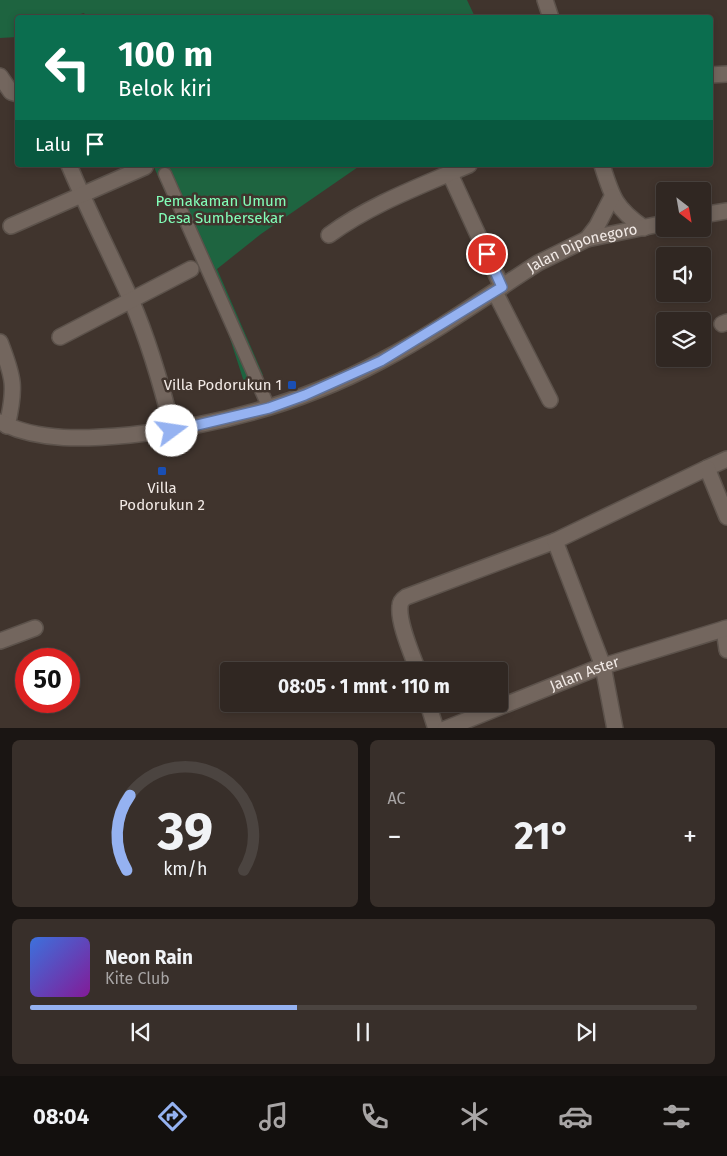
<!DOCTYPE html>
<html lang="id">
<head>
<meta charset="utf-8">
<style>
	body { margin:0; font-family:"Fira Sans",sans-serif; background:#382f2a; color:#f1f3f6; height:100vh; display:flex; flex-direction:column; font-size:19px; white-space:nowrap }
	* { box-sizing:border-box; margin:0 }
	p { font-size:16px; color:#a8a5a5 }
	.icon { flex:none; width:28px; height:28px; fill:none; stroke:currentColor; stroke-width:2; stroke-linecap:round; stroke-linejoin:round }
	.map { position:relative; height:728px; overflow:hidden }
	.details { display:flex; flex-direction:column; gap:12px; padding:12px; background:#1a1513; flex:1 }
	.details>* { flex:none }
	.guide { position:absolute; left:15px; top:15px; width:698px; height:152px; border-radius:5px; box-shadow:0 2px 8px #0003,0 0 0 1px #4b4440; background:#0b6e4f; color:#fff; overflow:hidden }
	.needle { width:32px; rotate:149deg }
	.tools { position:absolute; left:656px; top:182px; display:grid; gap:10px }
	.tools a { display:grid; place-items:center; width:55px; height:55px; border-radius:5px; background:#302722; box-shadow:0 2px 8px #0003,0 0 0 1px #4b4440; font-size:25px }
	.speed { position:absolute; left:15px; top:648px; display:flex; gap:10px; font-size:25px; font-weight:700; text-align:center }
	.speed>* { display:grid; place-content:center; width:65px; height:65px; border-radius:50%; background:#302722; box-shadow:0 2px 8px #0003,0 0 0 1px #4b4440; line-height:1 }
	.speed .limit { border:8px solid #d22; background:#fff; color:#111 }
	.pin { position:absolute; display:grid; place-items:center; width:42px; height:42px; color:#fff; margin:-21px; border:2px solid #fff; border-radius:50%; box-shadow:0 1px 5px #0007 }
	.me { position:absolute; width:55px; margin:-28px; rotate:76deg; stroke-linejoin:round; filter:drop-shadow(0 0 4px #0008) }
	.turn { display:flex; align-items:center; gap:18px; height:105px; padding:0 20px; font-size:22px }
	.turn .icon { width:65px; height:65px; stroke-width:2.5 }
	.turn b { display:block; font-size:35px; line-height:42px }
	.then { display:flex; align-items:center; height:48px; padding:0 20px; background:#0003; gap:10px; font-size:19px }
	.big { font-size:38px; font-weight:700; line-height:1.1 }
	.details .card { flex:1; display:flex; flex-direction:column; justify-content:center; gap:8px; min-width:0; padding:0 18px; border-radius:8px; background:#382f2a }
	.details .dial { align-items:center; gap:0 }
	.dial svg { height:130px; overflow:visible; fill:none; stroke:#4b4440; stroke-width:7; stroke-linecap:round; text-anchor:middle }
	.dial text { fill:#f1f3f6; stroke:none }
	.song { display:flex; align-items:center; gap:15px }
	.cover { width:60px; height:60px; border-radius:8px; background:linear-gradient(135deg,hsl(220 70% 55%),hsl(290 70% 35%)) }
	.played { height:5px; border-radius:2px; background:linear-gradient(90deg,#95b2f1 40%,#4b4440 40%) }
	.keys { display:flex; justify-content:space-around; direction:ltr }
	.heat { display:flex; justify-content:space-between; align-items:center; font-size:28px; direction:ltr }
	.details .tiles { flex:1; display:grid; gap:12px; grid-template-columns:1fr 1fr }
	.card:last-child { grid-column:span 2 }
	.trip { position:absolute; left:220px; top:662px; width:288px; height:50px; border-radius:5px; background:#302722; box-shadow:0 2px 8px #0003,0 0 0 1px #4b4440; font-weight:700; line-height:50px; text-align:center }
	.tab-bar { display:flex; height:80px; justify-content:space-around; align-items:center; background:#13100e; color:#a8a5a5 }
	.tab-bar .icon { width:35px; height:35px }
	.tab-bar .selected { color:#95b2f1 }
	.tab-bar b { font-size:22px; color:#f1f3f6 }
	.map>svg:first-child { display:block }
	.green { fill:#1e6440 }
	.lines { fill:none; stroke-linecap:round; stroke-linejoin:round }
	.service-casing { stroke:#5c524b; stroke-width:15 }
	.minor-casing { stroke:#5c524b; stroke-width:18 }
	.secondary-casing { stroke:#5c524b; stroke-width:18 }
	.service { stroke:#73665e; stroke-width:12 }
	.minor { stroke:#73665e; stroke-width:15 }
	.secondary { stroke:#73665e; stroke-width:15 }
	.route-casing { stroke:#61749d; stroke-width:12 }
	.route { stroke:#95b2f1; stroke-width:9 }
	.transit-dot { fill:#1a4fb4; stroke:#40342d; stroke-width:2 }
	.labels { text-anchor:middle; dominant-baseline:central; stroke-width:5; stroke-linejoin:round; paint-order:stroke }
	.park-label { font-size:15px; fill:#82feb8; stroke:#40342d }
	.street-label { font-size:15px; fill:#f2eae6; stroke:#40342d }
	.poi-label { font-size:15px; fill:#f2eae6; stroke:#40342d; text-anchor:end }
</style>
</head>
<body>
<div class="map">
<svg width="727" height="729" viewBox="0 0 727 729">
	<rect width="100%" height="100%" fill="#40342d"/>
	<path class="green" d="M0,0H467L475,17L87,18L84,13L70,17L18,18L17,37L0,38Z
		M153,165H361L261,234L217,269L263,375L244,382L226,326Z"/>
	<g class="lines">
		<g class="service-casing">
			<path id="service" d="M165,174L269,408"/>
		</g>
		<g class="minor-casing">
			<g id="minor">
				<path d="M545,0L551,18"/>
				<path d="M710,75L727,74"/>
				<path d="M0,76L11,92L18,94"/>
				<path d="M69,165C88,211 111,255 131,300C149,341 162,387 173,431"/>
				<path d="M602,165C612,197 615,208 644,228"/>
				<path d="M450,174L502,287"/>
				<path d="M11,226L145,167"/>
				<path d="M329,235C371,204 421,186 469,165"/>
				<path d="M587,239L597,226L612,197"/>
				<path d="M495,292L550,400"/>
				<path d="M722,324L727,322"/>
				<path d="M60,337L191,269"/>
				<path d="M0,342C14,378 16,387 7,426"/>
				<path d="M707,468L727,459"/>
				<path d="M724,629L727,650"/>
				<path d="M0,641L35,628"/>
				<path d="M418,671C412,654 398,623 400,606C400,602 403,599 406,597L555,541"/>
				<path d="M428,704L436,729"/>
				<path id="s1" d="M445,729L597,668L727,628"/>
				<path d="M615,729L603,666L555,541L707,468L727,517"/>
			</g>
		</g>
		<g class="secondary-casing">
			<g id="secondary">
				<path d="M702,215L727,211"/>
				<path id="s2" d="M0,422C39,442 87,439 130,435C217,426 304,402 381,361C436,332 487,296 538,263L587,239L665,223"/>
			</g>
		</g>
		<use href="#service" class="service"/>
		<use href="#minor" class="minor"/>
		<use href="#secondary" class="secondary"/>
	</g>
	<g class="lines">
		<g class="route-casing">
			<path id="route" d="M172,431L269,408L305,395L381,361L502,287L487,254"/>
		</g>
		<use href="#route" class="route"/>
	</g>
	<g class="transit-dot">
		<rect x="287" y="380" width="10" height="10" rx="2.5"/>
		<rect x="157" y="466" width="10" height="10" rx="2.5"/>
	</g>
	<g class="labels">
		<g class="park-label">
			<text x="221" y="201">Pemakaman Umum<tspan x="221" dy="17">Desa Sumbersekar</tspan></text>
		</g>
		<g class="street-label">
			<text stroke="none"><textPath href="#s2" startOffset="628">Jalan Diponegoro</textPath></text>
			<text stroke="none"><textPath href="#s1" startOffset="150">Jalan Aster</textPath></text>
		</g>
		<g class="poi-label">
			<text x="282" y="385">Villa Podorukun 1</text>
			<text x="162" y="488" text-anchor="middle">Villa<tspan x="162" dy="17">Podorukun 2</tspan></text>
		</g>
	</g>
</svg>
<div class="tools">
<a><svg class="needle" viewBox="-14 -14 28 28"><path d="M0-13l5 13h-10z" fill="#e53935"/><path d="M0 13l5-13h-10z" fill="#a8a5a5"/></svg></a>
<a><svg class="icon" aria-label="sound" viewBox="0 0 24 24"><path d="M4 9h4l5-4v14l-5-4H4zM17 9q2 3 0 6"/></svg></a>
<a><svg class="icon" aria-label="layers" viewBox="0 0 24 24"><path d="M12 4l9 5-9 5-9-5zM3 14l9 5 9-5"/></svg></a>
</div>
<div class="speed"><div class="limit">50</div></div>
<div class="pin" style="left:487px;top:254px;background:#d93025"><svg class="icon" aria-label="arrive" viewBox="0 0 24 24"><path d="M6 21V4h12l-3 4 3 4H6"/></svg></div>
<svg class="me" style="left:172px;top:431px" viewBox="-20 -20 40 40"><circle r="19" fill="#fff"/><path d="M0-13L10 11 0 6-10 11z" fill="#95b2f1"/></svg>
<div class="trip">08:05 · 1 mnt · 110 m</div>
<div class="guide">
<div class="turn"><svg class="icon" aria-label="left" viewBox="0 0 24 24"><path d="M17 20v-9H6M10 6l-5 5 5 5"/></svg><div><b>100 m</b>Belok kiri</div></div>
<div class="then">Lalu<svg class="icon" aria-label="arrive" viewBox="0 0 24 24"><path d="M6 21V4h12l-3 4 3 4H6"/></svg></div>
</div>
</div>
<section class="details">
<div class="tiles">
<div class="card dial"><svg viewBox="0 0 100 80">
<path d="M14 69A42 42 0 1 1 86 69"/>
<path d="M14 69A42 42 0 0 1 16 23" stroke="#95b2f1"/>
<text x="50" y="56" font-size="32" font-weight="700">39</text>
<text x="50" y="72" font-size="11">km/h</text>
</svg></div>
<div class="card"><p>AC</p>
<div class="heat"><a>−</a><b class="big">21°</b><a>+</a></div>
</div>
<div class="card">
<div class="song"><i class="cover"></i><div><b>Neon Rain</b><p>Kite Club</p></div></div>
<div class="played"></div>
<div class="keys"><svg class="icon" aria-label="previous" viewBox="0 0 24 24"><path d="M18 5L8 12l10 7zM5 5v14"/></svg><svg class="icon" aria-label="pause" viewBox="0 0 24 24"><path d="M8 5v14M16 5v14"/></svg><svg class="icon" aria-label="next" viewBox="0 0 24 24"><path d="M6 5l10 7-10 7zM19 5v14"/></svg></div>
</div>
</div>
</section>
<nav class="tab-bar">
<b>08:04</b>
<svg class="icon selected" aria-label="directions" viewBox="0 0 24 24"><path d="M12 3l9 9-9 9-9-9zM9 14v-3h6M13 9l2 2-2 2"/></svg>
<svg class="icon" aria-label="music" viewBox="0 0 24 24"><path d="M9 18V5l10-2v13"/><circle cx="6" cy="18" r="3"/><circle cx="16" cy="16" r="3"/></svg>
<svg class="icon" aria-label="phone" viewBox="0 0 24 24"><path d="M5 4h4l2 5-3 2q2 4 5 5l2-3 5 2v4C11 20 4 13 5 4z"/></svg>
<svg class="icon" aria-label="climate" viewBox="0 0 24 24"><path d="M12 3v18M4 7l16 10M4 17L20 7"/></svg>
<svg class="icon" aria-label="car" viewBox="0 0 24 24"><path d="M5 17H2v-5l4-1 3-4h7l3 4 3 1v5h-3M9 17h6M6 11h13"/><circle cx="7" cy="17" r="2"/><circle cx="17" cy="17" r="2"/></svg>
<svg class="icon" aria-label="filters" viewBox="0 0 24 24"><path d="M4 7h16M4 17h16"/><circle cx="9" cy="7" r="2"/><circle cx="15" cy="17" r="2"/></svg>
</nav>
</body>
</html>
